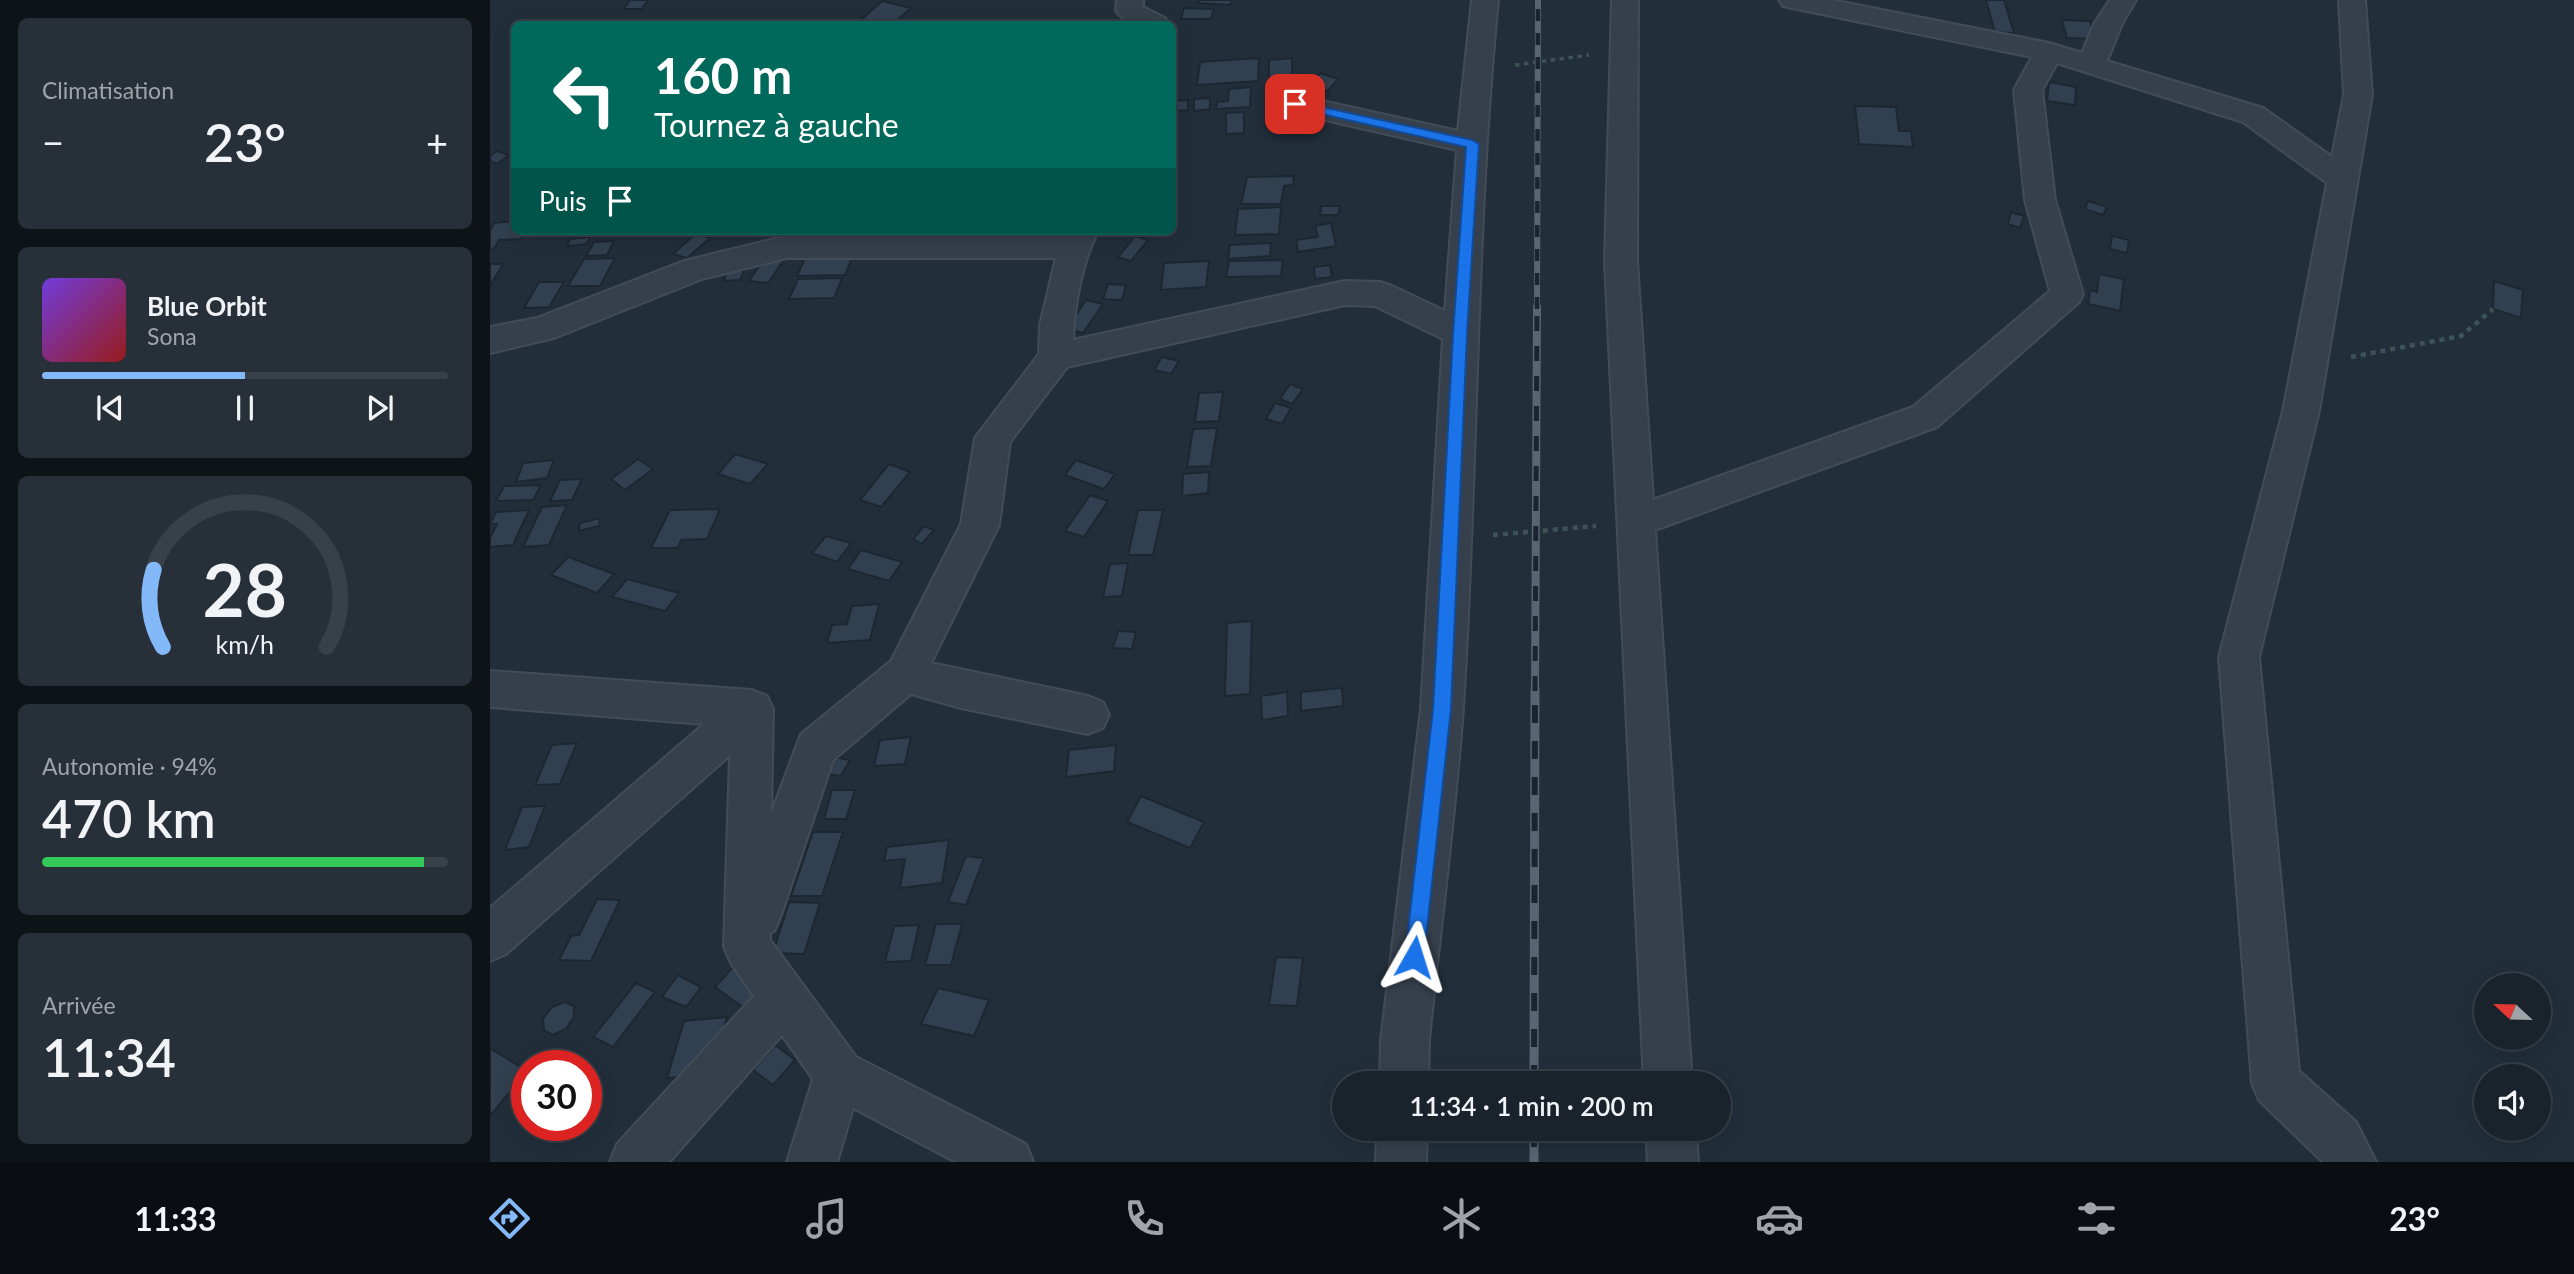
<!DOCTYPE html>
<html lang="fr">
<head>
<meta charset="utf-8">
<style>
	body { margin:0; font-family:Lato,sans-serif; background:#272f38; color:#f1f3f6; height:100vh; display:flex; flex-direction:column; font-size:26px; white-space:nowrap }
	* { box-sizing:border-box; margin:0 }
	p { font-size:23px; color:#9fa4a9 }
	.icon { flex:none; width:38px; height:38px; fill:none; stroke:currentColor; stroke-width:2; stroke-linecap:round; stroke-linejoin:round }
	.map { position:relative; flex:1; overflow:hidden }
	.panel { display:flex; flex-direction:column; gap:18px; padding:18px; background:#0e1318; width:490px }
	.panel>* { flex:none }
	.top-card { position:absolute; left:21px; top:21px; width:665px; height:214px; border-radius:10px; box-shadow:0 4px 18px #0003,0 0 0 2px #384048; background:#00695c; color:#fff; overflow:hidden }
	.needle { width:46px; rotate:292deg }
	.controls { position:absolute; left:1984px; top:973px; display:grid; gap:14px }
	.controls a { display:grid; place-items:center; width:77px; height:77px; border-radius:50%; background:#1a232c; box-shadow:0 4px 18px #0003,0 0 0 2px #384048; font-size:35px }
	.speed { position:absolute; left:21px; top:1050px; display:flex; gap:14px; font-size:35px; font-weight:700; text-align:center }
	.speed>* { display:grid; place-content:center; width:91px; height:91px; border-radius:50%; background:#1a232c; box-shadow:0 4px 18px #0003,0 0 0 2px #384048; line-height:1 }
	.speed .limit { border:10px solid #d22; background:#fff; color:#111 }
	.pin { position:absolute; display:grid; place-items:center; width:60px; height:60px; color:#fff; margin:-30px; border-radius:14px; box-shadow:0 4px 10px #0006 }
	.me { position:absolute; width:77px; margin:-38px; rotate:6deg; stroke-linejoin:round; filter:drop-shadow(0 0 5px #0008) }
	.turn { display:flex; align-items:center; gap:24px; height:147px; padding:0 28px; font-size:32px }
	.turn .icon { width:91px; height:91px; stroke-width:2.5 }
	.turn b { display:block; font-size:49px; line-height:60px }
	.then { display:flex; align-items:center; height:66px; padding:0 28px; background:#0003; gap:14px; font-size:26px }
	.big { font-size:52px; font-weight:600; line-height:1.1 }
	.panel .tile { flex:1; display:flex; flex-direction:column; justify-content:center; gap:10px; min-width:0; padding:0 24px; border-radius:10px; background:#272f38 }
	.panel .dial { align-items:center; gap:0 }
	.dial svg { height:182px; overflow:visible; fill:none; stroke:#384048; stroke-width:7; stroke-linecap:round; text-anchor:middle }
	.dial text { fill:#f1f3f6; stroke:none }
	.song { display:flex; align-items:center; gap:21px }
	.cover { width:84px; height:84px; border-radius:10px; background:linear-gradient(135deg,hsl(260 70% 55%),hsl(0 70% 35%)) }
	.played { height:7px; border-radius:4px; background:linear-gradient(90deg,#84b9f9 50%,#384048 50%) }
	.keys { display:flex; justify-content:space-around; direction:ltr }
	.heat { display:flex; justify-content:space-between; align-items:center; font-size:38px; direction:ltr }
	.charge { height:10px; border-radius:5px; background:linear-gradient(90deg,#34c759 94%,#384048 0) }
	.trip { position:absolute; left:842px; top:1071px; width:399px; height:70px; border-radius:35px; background:#1a232c; box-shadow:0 4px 18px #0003,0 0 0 2px #384048; font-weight:600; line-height:70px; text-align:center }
	.tab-bar { display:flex; height:112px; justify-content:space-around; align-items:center; background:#0a0e12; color:#9fa4a9 }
	.tab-bar .icon { width:49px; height:49px }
	.tab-bar .active { color:#84b9f9 }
	.tab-bar b { font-size:32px; color:#f1f3f6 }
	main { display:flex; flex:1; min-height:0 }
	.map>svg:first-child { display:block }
	.building { fill:#314050; stroke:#1d2732; stroke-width:2 }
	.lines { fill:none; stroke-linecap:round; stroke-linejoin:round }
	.minor-casing { stroke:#424c57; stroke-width:4 }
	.path-far1 { stroke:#3d5455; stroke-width:3.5; stroke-dasharray:4.5 4.5; stroke-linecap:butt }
	.path { stroke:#3d5455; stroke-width:4.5; stroke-dasharray:5 5; stroke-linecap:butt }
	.minor { fill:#36404c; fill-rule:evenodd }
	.rail-far2-casing { stroke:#586573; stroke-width:6 }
	.rail-far1-casing { stroke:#586573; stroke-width:8 }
	.rail-casing { stroke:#586573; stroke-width:9 }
	.rail-far2 { stroke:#1b2530; stroke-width:4.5; stroke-dasharray:12; stroke-linecap:butt }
	.rail-far1 { stroke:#1b2530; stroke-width:5; stroke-dasharray:15; stroke-linecap:butt }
	.rail { stroke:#1b2530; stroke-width:6; stroke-dasharray:18; stroke-linecap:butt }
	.route { fill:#1a73e8; stroke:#114b97; stroke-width:2 }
</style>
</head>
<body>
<main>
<section class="panel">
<div class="tile"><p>Climatisation</p>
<div class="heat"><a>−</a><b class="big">23°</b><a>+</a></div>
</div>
<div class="tile">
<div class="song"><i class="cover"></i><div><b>Blue Orbit</b><p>Sona</p></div></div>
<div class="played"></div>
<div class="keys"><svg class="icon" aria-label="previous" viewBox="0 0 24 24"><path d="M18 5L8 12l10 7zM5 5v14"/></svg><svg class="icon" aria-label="pause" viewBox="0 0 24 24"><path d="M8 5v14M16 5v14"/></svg><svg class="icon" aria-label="next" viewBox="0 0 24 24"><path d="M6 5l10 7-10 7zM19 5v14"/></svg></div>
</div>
<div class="tile dial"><svg viewBox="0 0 100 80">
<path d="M14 69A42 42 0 1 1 86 69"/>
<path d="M14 69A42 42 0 0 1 10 35" stroke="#84b9f9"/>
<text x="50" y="56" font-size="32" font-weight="700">28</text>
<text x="50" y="72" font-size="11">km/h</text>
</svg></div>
<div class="tile"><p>Autonomie · 94%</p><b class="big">470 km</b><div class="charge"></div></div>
<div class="tile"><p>Arrivée</p><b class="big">11:34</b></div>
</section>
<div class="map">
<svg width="2084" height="1162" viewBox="0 0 2084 1162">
	<rect width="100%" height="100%" fill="#222f3b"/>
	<path class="building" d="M140,0H158L152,9H134Z
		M709,0H742L740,5L707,3Z
		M1496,0H1514L1524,33L1505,32Z
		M392,1L421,8L403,24H385L370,21Z
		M694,8L724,9L721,19H691Z
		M1572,20L1600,21L1605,39L1577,38Z
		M769,58L768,81L707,85L710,62Z
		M802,58V81L779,83V60Z
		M830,73L848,79L838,91L820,85Z
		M1559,82L1586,87L1585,105L1557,101Z
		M761,87L760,107L726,109L727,102L738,101L739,89Z
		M720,98V109L704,111V99Z
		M698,100V110L682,111V101Z
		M1365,106L1406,107L1409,131H1421L1423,147L1369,144Z
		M754,112V133L736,134V113Z
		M7,151L19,155L7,164L0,161V156Z
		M804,176L803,185L794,186L791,204H751L757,177Z
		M1598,201L1617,207L1613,215L1595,209Z
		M831,206H850L848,215H830Z
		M791,207L789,234L745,235L748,209Z
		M1521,212L1534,216L1530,228L1518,224Z
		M24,221V231H34L31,239L9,240L4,249L0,250V231L4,223Z
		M841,223L846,246L808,252L806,240L828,237L825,226Z
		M439,231H466L465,236L437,237Z
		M206,233L220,238L197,258L183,254Z
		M645,236L658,240L641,261L628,257Z
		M1622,236L1639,240L1637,253L1620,249Z
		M100,237L97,244L77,246L80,239Z
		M124,241L117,255L96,256L104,242Z
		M781,243L780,256L738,259L740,245Z
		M363,255L355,275L307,276L316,256Z
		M125,258L110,286H78L94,259Z
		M274,259L293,261L278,283L259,281Z
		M793,260L791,276L736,277L739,261Z
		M719,261L716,287L671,290L674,263Z
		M0,264H13L0,286Z
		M840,265L842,277L825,279L824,267Z
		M255,267L250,280L234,281L238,268Z
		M1609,274L1634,279L1630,311L1598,304L1600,290L1607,292Z
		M352,278L344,298L299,299L308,279Z
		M2004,281L2033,290L2031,318L2003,309Z
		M49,282H74L59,307L34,308Z
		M618,284L636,285L632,300L613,299Z
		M596,300L613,304L593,333L577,329Z
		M672,357L689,361L681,374L664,370Z
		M800,384L813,389L802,404L790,399Z
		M733,392L729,421L705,422L709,393Z
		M785,403L801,408L792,424L776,419Z
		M727,428L721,466L697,467L703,429Z
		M245,454L278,464L260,484L228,474Z
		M148,459L163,469L135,490L121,479Z
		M64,460L57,478L26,482L33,463Z
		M586,460L625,474L614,489L575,475Z
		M399,464L420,472L391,507L370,500Z
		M719,472L718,493L692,496L693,474Z
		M92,479L82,500L60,501L70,480Z
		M51,485L43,500L6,501L14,486Z
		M600,495L618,501L594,537L575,531Z
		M77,505L59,545L33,547L52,507Z
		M230,509L217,539L191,540L188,548H161L180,510Z
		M39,510L23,545L0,547V538L7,524H0L6,512Z
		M648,510H673L663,555H638Z
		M110,518L109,526L89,531L90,523Z
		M434,526L444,530L432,544L423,539Z
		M336,536L361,543L347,562L322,553Z
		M371,550L412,562L399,581L358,569Z
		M78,557L124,574L107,593L61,575Z
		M638,563L632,596L613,597L620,564Z
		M137,579L189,593L175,611L122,597Z
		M389,604L380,640L337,643L342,625L357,624L362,606Z
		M762,621L760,694L735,696L737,623Z
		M628,631L646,632L642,649L623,648Z
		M852,688L853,706L811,711V692Z
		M797,692L798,716L772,720L771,696Z
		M421,737L415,764L384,766L390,740Z
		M87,743L70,784L45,785L62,745Z
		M626,745L624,771L576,777L579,750Z
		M344,757L360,760L351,776L335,774Z
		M342,790H365L356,819H334Z
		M651,796L714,822L700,848L637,822Z
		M55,806L39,847L15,850L32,807Z
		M323,832H353L332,896H301Z
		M459,840L452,883L410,888L415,859L394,861L397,847Z
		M476,856L494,858L476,905L458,902Z
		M107,899L130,900L101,961L69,960L81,936L89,935Z
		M299,902L330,903L314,954L283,953Z
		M446,924H472L461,965H435Z
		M429,925L421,961L395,962L404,926Z
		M786,957L813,958L807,1006L779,1005Z
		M243,967L272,988L254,1008L225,987Z
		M188,975L211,987L196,1007L172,997Z
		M146,983L165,992L123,1047L103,1037Z
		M448,988L499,1000L484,1036L431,1024Z
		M75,1002L84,1006V1017L76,1029L63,1035L54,1030L53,1019L62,1007Z
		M237,1017L221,1074L177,1078L194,1021Z
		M285,1045L305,1060L283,1085L263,1070Z
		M0,1048L37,1071L0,1116Z"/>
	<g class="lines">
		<g class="minor-casing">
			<path id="minor" d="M627,0H653V7L675,18L679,24C661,26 637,28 626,11Z
				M982,0H1008C985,236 988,472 973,708C965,819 950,930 939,1040L938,1083H890L891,1040L931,709L953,339L885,306L855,305L577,367L520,442L509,525L441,663L598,696L613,702L619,715L613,728L598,734L471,708L421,694L343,760L291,915L284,931L280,933V940L366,1057L536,1144L543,1162H466L363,1108L347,1162H297L323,1079L292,1035L179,1162H120L127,1144L264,996L241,963L234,947L240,755L16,954L0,961V908L214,724L0,707V671L262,690L277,696L283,709L281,814L311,734L401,661L471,524L485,438L549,354L550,325L566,258H297L212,279L64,338L0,353V327L47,318L194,261L297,236H574L576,231H608C592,262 584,306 583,340L855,281L890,282L902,286L955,311L967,150L805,113L795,110L791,104L795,98L805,95L968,131Z
				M1122,0H1148L1147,261L1163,500L1423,407L1560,291L1535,200L1524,90L1542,57L1302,8L1293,6L1289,0H1342L1559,43L1592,53L1604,24L1620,0H1646L1632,24L1617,61L1773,108L1842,157L1854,95L1849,0H1875L1882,95L1829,411L1769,657L1809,1071L1866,1122L1886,1162H1833L1769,1100L1762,1083L1729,657L1793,411L1837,183L1753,122L1567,63L1552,90L1565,200L1593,294L1589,302L1447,427L1165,530L1202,1083H1154L1115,261Z
				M887,1129H937L936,1162H886Z
				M1156,1129H1206L1208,1162H1158Z"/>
		</g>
		<path class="path-far1" d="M1025,65L1099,55"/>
		<path class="path" d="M1861,357L1971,336L2003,309
			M1003,535L1106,526"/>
		<use href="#minor" class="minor"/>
		<g class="rail-far2-casing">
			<path id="rail-far2" d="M1047,309L1048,0"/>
		</g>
		<g class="rail-far1-casing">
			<path id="rail-far1" d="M1045,691L1047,307"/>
		</g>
		<g class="rail-casing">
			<path id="rail" d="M1044,1083L1045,689
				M1044,1129V1162"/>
		</g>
		<use href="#rail-far2" class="rail-far2"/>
		<use href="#rail-far1" class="rail-far1"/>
		<use href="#rail" class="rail"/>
	</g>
	<path class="route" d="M805,101L982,140L989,144L977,334L961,709L934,957L931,964L924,967L917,964L915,957L943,709L963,334L976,147L801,107V102Z"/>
</svg>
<div class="controls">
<a><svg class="needle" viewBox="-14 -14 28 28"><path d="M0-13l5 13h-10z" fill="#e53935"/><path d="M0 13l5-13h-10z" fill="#9fa4a9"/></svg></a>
<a><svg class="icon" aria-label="sound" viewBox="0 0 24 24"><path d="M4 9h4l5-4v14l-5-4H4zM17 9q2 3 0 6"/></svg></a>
</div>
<div class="speed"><div class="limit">30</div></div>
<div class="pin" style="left:805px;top:104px;background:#d93025"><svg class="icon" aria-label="arrive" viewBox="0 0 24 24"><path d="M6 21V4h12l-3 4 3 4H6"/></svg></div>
<svg class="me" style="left:924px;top:957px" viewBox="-20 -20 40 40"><path d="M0-17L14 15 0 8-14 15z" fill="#1a73e8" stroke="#fff" stroke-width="4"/></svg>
<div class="trip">11:34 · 1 min · 200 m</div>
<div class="top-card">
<div class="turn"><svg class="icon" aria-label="left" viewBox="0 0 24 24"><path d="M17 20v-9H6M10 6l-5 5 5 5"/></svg><div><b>160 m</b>Tournez à gauche</div></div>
<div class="then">Puis<svg class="icon" aria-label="arrive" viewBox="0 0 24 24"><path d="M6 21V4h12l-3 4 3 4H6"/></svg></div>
</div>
</div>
</main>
<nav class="tab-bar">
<b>11:33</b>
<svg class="icon active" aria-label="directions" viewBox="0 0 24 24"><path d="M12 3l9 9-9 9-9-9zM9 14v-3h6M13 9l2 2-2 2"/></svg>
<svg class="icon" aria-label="music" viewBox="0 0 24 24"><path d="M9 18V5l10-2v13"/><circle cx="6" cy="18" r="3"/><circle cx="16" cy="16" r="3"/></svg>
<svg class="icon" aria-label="phone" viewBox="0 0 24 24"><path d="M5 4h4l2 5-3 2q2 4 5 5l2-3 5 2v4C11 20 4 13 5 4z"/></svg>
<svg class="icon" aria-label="climate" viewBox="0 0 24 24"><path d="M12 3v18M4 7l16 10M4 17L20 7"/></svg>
<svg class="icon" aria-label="car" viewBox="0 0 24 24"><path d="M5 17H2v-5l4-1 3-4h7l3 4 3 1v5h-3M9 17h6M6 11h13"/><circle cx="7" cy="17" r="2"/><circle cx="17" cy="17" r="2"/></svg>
<svg class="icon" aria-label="filters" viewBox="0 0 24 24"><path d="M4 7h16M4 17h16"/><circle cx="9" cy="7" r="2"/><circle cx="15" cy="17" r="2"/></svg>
<b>23°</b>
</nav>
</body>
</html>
